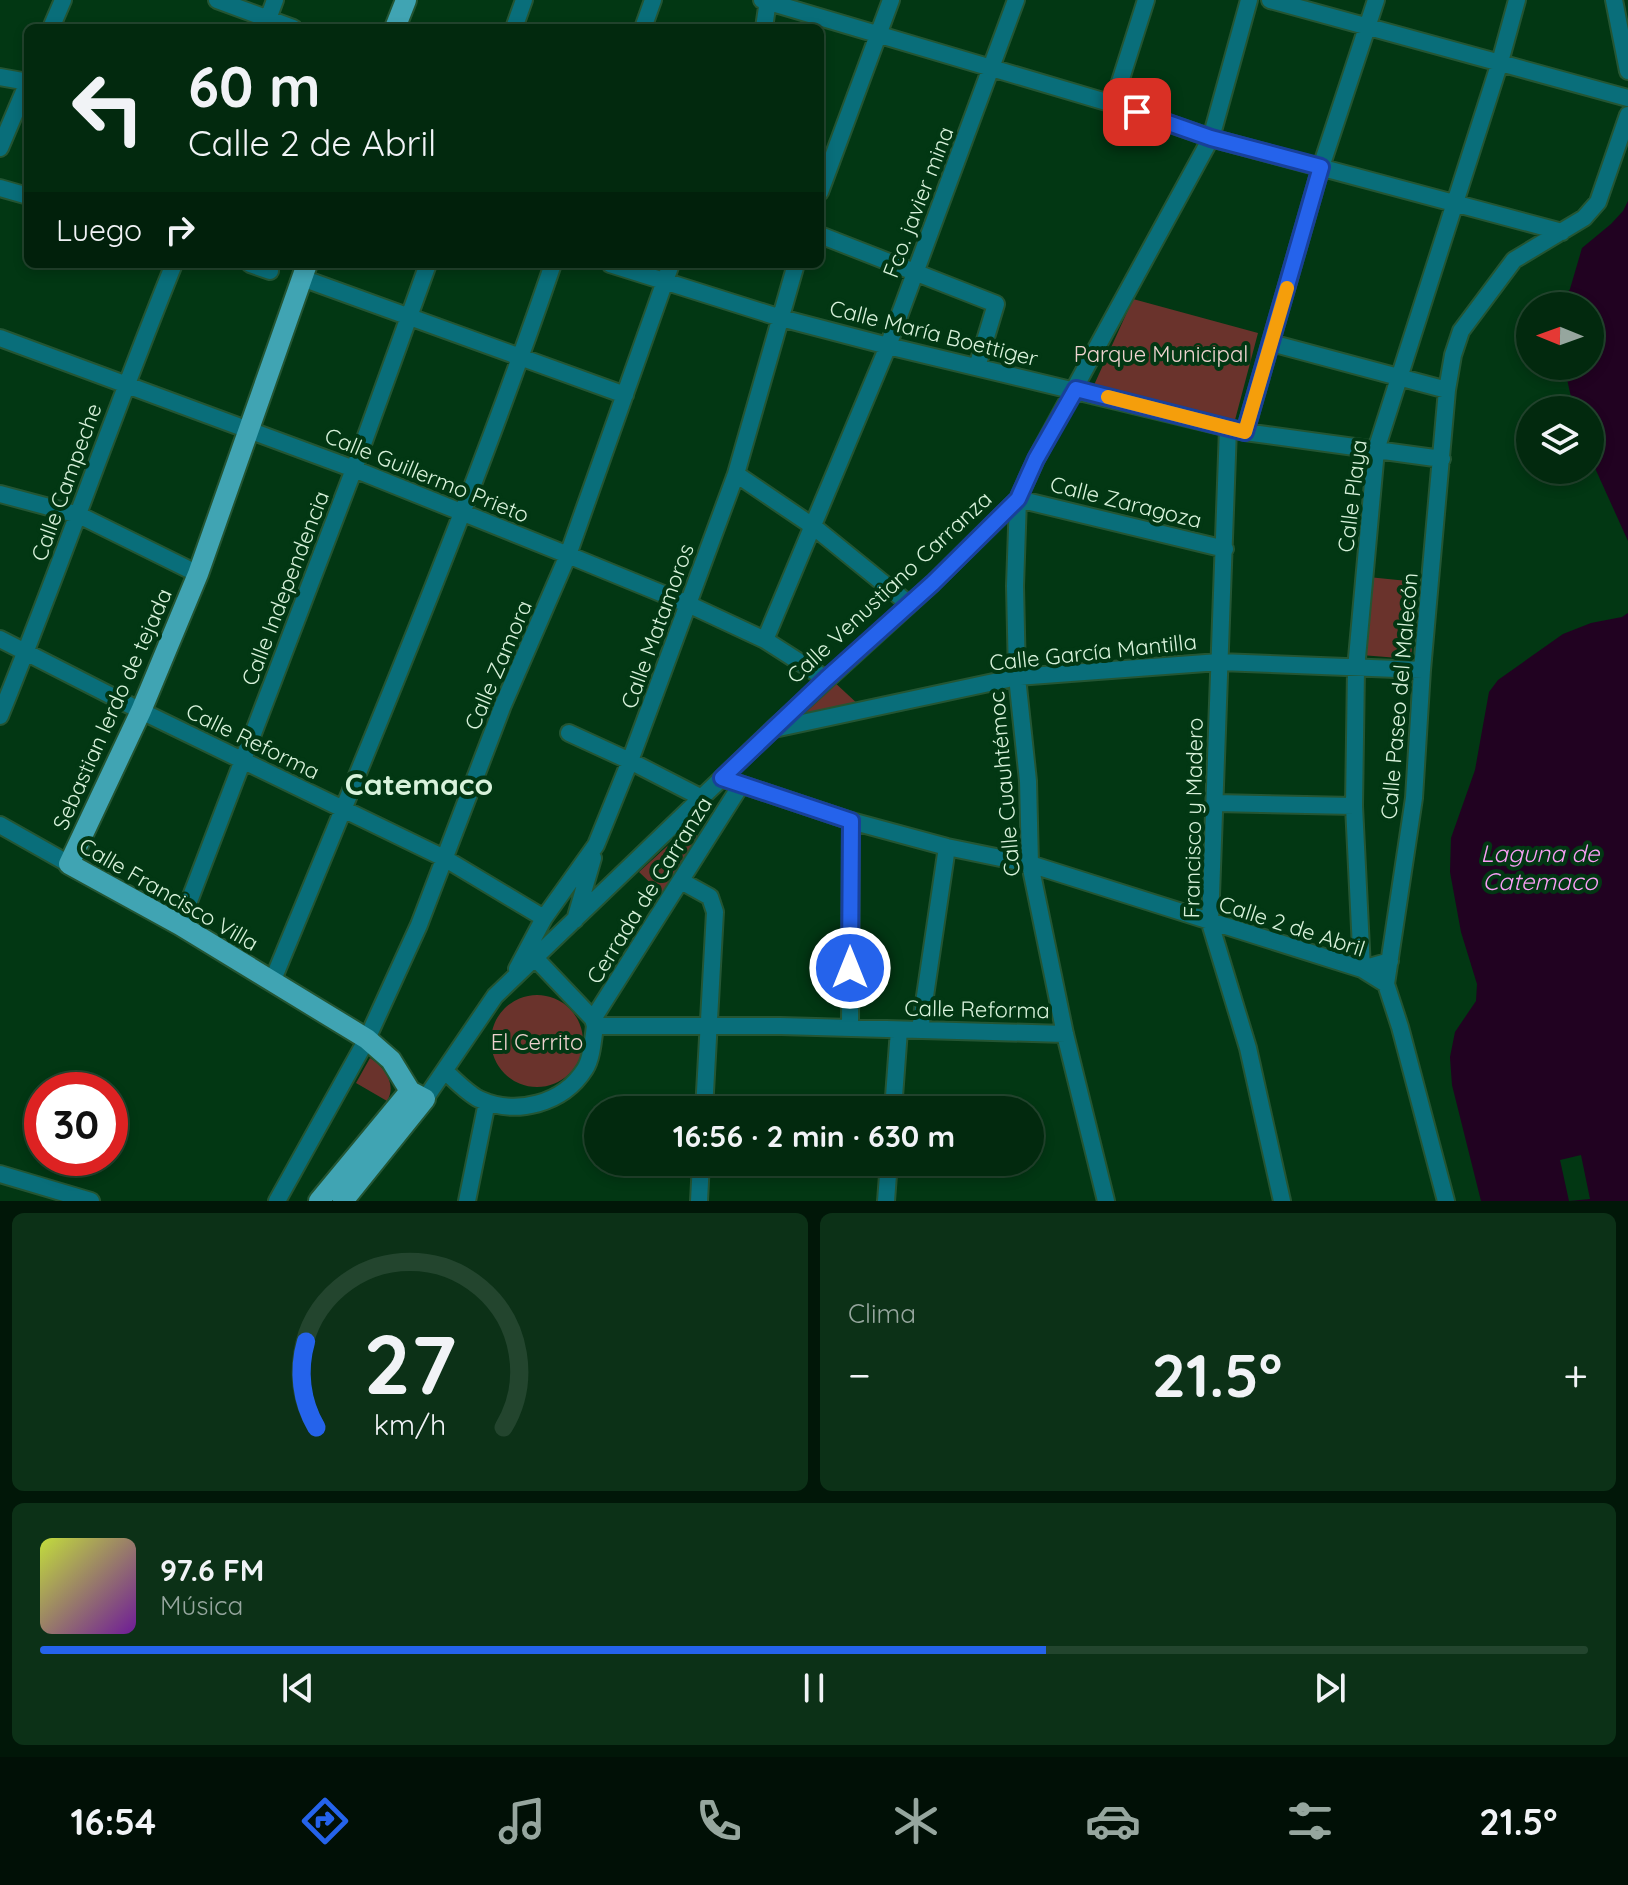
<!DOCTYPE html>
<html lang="es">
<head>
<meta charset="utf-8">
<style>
	body { margin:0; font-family:Quicksand,sans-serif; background:#0c3117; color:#f1f3f6; height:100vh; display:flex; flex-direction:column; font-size:30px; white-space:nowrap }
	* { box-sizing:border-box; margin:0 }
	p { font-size:26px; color:#96a69e }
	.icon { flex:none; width:44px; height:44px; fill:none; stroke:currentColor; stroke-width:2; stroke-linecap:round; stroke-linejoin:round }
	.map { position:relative; height:1201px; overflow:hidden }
	.side { display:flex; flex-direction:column; gap:12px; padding:12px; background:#011708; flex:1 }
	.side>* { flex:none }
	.guide { position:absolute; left:24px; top:24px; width:800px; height:244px; border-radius:12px; box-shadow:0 4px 12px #0003,0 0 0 2px #23452e; background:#02290e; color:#f1f3f6; overflow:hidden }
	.needle { width:52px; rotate:271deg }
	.fabs { position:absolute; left:1516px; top:292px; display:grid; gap:16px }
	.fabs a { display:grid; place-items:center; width:88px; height:88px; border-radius:50%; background:#02290e; box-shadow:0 4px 12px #0003,0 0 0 2px #23452e; font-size:40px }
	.speed { position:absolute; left:24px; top:1072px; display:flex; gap:16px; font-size:40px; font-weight:700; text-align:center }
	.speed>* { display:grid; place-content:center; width:104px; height:104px; border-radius:50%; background:#02290e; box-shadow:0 4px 12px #0003,0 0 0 2px #23452e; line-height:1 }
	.speed .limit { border:12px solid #d22; background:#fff; color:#111 }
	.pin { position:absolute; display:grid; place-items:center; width:68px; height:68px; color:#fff; margin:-34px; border-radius:16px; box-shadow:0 4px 12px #0006 }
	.me { position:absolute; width:88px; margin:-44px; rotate:0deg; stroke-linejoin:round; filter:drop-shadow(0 0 6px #0008) }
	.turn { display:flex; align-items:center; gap:28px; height:168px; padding:0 32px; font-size:36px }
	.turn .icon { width:104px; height:104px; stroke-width:2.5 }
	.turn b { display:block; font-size:56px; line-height:68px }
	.then { display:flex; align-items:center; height:76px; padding:0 32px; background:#0003; gap:16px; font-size:30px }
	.big { font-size:60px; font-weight:800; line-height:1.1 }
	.side .card { flex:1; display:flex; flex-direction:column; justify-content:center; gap:12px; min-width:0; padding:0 28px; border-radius:12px; background:#0c3117 }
	.side .dial { align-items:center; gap:0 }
	.dial svg { height:208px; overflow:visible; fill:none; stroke:#23452e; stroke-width:7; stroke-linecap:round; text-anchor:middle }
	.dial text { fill:#f1f3f6; stroke:none }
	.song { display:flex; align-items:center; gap:24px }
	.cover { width:96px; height:96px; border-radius:12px; background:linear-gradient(135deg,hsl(70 70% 55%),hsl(280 70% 35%)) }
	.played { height:8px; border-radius:4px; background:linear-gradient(90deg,#2563eb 65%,#23452e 65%) }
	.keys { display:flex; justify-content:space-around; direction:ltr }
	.heat { display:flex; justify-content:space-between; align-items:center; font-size:44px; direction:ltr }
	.side .tiles { flex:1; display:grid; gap:12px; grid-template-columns:1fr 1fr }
	.card:last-child { grid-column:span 2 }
	.trip { position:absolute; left:584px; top:1096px; width:460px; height:80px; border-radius:40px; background:#02290e; box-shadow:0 4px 12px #0003,0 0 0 2px #23452e; font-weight:800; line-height:80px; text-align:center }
	.tabs { display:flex; height:128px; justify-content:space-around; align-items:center; background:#011006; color:#96a69e }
	.tabs .icon { width:56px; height:56px }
	.tabs .selected { color:#2563eb }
	.tabs b { font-size:36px; color:#f1f3f6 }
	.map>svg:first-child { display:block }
	.green { fill:#6a332c }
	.water { fill:#210221 }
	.pier { fill:#023713 }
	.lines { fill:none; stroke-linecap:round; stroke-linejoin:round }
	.minor-casing { stroke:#245533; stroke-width:20 }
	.major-casing { stroke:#245533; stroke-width:24 }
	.minor { stroke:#096e7a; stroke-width:16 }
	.major { stroke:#40a4b3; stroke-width:20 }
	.route-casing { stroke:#184099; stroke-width:20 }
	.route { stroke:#2563eb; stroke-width:14 }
	.slow { stroke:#f59e0b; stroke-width:14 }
	.labels { text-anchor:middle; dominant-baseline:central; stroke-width:8; stroke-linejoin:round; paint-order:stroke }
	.street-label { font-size:22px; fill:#d8f2db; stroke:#023713 }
	.park-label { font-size:22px; fill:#eed3cf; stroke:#023713 }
	.water-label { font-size:24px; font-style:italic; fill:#f99ef5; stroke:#023713 }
	.district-label { font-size:30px; font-weight:bold; fill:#d8f2db; stroke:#023713 }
</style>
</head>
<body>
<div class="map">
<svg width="1628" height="1201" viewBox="0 0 1628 1201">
	<rect width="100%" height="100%" fill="#023713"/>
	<path class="green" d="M1133,299L1258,333L1235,420L1094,385Z
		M1368,577L1418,582L1411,659L1361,655Z
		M832,680L860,706L795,718Z
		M688,827L703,841L662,894L639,872Z
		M491 1041a46 46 0 1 1 92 0a46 46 0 1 1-92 0Z
		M370,1058C385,1067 397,1085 387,1101L356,1083Z"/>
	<path class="water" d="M1628,201V541L1590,457V410H1574L1564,366H1590V306H1560L1570,289L1582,248L1611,224L1623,211Z
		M1628,613V1201H1481L1452,1085L1450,1057L1455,1032L1476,1001L1477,984L1461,932L1450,872L1451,838L1475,770L1489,692L1498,680L1563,634L1591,623L1622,617Z"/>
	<path class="pier" d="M1581,1155L1590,1199L1569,1201L1560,1160Z"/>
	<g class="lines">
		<g class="minor-casing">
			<path id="minor" d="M217,0L293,28
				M762,0L1113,104L1211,138L1562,232
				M1270,0L1628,98
				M1614,0L1628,71
				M265,27L275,0
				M51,28L63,0
				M514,28L524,0
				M643,28L653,0
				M764,28L768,0
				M0,77L28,82
				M1113,104L1146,0
				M0,148L28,82
				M0,188L28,196
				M820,192L891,0
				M820,235L996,304L977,367
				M250,264L270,271
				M610,264L781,318L888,346L1245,432L1442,459
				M302,278L625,395
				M0,338L354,469L568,555L690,605L765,640L826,679
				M1271,343L1447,390
				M1228,428L1210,923L1248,1048L1282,1201
				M1245,432L1321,167L1376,0
				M736,474L814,527L909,604
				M0,494L79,515L198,574
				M0,639L141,711L444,858L544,918
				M765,640L888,346L1016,0
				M0,716C61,566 113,414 174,264
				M774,729L1017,677L1219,662L1422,670
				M569,733L630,761L702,798
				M722,778L851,821L947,847L1030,864L1362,969L1386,984
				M1216,803L1354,806
				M0,825L69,864
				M681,881L710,897L715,912L704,1110
				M575,920L593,858
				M180,925L354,469L428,264
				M536,959L593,1019L595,1026
				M1390,961L1362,969L1354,806L1356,669L1376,450L1500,62L1517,0
				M517,969L544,918L596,845L630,761L736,474L796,264
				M272,982C370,744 470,507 553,264
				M593,1019L741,785
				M595,1026H781L1065,1034
				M850,1028L851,821
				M920,1030L947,847
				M445,1071C455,1080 467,1093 479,1099C516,1116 563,1104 585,1069C592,1058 593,1040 595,1026
				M425,1099L495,996L773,729L933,583L1018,499L1036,459L1211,138L1249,0
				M893,1110L899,1030
				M0,1174L91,1201
				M277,1201L367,1039L419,925L503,705L568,555L671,264
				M467,1201L487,1102
				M699,1201L701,1162
				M886,1201L889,1162
				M1106,1201L1065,1034L1030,864L1028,781L1017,677L1015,586L1018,499L1225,549
				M1446,1201L1400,1027L1386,984L1414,798L1422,670L1447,390L1453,355L1461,331L1514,260L1584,218L1598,202L1628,115"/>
		</g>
		<g class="major-casing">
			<path id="major" d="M395,28L406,0
				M307,264L198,574L141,711L69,864L180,925L367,1039L391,1060L410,1091
				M319,1201L410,1091
				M343,1201L425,1099L410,1091"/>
		</g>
		<use href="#minor" class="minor"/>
		<use href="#major" class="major"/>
	</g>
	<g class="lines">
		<g class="route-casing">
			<path id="route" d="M850,968L851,821L722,778L826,679L933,583L1018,499L1036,459L1076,389L1245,432L1321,167L1211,138L1137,112"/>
		</g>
		<use href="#route" class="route"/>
		<path class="slow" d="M1108,397L1245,432L1287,288"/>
	</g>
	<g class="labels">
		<g class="street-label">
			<text transform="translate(918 202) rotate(-69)">Fco. javier mina</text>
			<text transform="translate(934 333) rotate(14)">Calle María Boettiger</text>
			<text transform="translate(427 475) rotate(22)">Calle Guillermo Prieto</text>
			<text transform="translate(66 482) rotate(-70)">Calle Campeche</text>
			<text transform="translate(1352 496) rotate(-83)">Calle Playa</text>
			<text transform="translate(1126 502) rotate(14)">Calle Zaragoza</text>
			<text transform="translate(889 587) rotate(-43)">Calle Venustiano Carranza</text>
			<text transform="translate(285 588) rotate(-69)">Calle Independencia</text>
			<text transform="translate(657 626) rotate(-70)">Calle Matamoros</text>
			<text transform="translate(1093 652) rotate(-6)">Calle García Mantilla</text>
			<text transform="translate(498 665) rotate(-67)">Calle Zamora</text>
			<text transform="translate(1399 696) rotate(-85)">Calle Paseo del Malecón</text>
			<text transform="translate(112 709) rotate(-66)">Sebastian lerdo de tejada</text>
			<text transform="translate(253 741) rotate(26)">Calle Reforma</text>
			<text transform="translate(1004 784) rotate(-95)">Calle Cuauhtémoc</text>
			<text transform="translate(1193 818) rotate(-89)">Francisco y Madero</text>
			<text transform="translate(649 890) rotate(-58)">Cerrada de Carranza</text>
			<text transform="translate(169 894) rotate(30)">Calle Francisco Villa</text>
			<text transform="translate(1292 926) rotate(18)">Calle 2 de Abril</text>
			<text transform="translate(977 1009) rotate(1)">Calle Reforma</text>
		</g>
		<g class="park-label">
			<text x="1161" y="354">Parque Municipal</text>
			<text x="537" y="1042">El Cerrito</text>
		</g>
		<g class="water-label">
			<text x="1540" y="853">Laguna de<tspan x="1540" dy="28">Catemaco</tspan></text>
		</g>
		<g class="district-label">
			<text x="419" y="784">Catemaco</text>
		</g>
	</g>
</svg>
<div class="fabs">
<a><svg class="needle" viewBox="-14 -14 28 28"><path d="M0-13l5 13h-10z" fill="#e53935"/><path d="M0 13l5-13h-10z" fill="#96a69e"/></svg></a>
<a><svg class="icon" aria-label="layers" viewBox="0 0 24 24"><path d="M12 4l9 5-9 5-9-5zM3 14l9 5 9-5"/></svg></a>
</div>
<div class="speed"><div class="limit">30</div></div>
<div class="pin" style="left:1137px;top:112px;background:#d93025"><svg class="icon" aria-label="arrive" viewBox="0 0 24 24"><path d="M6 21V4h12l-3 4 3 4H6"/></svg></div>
<svg class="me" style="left:850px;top:968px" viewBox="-20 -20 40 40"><circle r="17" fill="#2563eb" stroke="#fff" stroke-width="3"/><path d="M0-11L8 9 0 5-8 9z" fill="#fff"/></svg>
<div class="trip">16:56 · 2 min · 630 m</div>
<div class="guide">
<div class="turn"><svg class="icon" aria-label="left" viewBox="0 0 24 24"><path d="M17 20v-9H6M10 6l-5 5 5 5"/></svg><div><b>60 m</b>Calle 2 de Abril</div></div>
<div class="then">Luego<svg class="icon" aria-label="right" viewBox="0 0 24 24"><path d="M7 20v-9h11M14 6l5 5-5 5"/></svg></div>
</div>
</div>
<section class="side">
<div class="tiles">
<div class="card dial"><svg viewBox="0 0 100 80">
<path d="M14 69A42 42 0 1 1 86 69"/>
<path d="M14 69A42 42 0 0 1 10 36" stroke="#2563eb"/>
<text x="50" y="56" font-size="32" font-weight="700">27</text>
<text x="50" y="72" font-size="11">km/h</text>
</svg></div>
<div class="card"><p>Clima</p>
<div class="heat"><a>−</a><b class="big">21.5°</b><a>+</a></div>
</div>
<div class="card">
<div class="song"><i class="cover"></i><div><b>97.6 FM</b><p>Música</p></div></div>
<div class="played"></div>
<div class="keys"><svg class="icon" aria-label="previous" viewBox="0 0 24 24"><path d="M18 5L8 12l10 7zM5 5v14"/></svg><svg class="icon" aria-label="pause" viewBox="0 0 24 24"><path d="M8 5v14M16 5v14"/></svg><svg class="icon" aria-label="next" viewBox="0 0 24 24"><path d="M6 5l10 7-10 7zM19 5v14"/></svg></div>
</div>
</div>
</section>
<nav class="tabs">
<b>16:54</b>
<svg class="icon selected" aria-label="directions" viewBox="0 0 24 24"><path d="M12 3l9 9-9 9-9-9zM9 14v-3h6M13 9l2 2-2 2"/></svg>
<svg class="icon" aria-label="music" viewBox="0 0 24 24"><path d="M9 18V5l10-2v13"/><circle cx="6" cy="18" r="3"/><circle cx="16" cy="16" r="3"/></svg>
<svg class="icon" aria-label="phone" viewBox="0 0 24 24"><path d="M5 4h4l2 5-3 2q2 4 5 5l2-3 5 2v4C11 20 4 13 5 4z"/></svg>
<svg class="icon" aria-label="climate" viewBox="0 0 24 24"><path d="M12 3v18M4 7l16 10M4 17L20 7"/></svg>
<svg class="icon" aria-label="car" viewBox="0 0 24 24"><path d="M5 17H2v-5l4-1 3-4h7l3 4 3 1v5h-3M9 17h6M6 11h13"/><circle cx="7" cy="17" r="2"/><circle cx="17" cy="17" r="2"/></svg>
<svg class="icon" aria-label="filters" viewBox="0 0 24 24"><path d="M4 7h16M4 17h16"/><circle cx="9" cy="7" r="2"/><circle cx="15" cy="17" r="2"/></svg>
<b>21.5°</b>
</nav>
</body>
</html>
